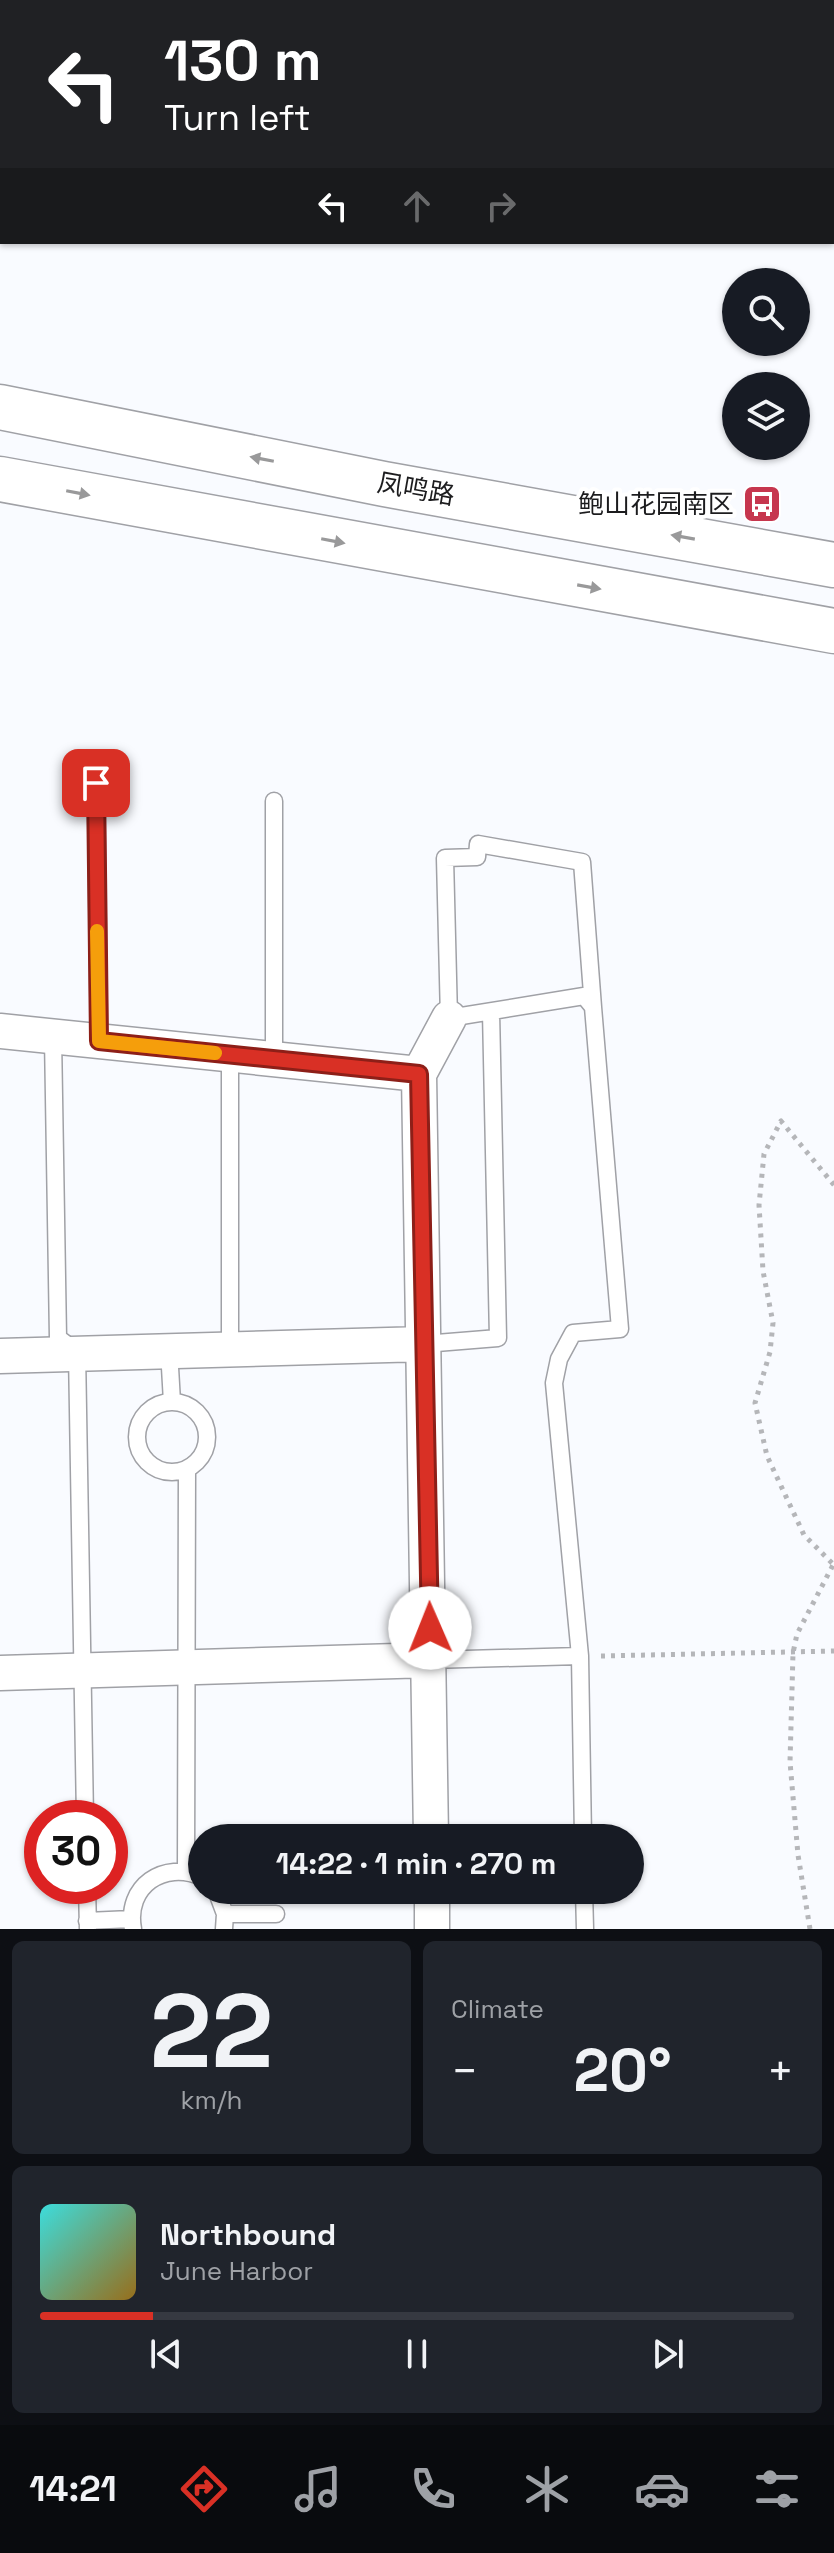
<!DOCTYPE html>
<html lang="en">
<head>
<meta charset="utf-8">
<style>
	body { margin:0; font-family:"Space Grotesk","Noto Sans SC",sans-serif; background:#20242c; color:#f1f3f6; height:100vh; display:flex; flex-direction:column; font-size:30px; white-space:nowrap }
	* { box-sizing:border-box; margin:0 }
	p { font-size:26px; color:#9ea1a6 }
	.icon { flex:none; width:44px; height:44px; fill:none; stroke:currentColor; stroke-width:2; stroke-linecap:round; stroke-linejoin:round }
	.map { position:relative; height:1929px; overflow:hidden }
	.drawer { display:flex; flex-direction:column; gap:12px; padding:12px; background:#0d0f14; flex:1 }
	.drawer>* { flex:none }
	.banner { position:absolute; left:0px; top:0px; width:834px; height:244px; box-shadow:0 2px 6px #0004; background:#202124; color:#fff; overflow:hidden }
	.tools { position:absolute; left:722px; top:268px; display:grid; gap:16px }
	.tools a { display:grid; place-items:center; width:88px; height:88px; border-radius:50%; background:#171b24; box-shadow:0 2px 6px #0004; font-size:40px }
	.speed { position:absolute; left:24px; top:1800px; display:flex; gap:16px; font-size:40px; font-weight:700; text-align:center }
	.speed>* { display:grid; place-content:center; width:104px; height:104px; border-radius:50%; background:#171b24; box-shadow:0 2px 6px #0004; line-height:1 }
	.speed .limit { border:12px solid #d22; background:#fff; color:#111 }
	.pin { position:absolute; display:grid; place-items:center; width:68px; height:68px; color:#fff; margin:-34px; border-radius:16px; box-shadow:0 4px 12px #0006 }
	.me { position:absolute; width:88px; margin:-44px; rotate:359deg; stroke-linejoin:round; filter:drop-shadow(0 0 6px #0008) }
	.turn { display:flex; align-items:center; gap:28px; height:168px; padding:0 32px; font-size:36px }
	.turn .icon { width:104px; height:104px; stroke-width:2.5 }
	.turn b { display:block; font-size:56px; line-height:68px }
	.lanes { display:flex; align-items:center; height:76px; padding:0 32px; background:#0003; justify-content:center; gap:40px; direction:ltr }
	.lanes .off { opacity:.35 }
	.big { font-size:60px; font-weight:600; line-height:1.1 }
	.drawer .tile { flex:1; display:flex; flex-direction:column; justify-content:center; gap:12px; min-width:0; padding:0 28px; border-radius:12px; background:#20242c }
	.drawer .dial { align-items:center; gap:0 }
	.dial b { font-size:104px; line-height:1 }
	.song { display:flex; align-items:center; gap:24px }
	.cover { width:96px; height:96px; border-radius:12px; background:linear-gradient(135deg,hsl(180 70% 55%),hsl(40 70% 35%)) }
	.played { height:8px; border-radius:4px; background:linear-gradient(90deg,#d93025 15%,#363941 15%) }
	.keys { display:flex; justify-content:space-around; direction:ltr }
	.heat { display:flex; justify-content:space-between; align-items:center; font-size:44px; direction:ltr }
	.drawer .tiles { flex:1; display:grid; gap:12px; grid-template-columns:1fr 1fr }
	.tile:last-child { grid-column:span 2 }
	.trip { position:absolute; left:188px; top:1824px; width:456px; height:80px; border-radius:40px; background:#171b24; box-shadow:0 2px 6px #0004; font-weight:600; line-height:80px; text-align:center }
	.dock { display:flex; height:128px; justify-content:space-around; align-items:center; background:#090b0e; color:#9ea1a6 }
	.dock .icon { width:56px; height:56px }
	.dock .selected { color:#d93025 }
	.dock b { font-size:36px; color:#f1f3f6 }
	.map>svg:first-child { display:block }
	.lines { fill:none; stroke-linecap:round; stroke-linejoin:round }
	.lane-casing { stroke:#a0a1a6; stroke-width:19 }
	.street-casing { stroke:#a0a1a6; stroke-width:37 }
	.primary-casing { stroke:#a0a1a6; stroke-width:47 }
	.path { stroke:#b5b6b9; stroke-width:5; stroke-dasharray:4 6; stroke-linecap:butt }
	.lane { stroke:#fff; stroke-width:16 }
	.street { stroke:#fff; stroke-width:34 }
	.primary { stroke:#fff; stroke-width:44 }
	.oneway { fill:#99999a }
	.route-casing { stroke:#8d1f18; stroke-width:20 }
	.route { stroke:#d93025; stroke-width:14 }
	.slow { stroke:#f59e0b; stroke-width:14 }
	.labels { text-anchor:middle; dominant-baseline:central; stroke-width:8; stroke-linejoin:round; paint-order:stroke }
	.street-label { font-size:26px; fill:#1c1c1e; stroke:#fff }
	.poi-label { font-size:26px; fill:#1c1c1e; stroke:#fff; text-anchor:end }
</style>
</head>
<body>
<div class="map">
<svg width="834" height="1929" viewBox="0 0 834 1929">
	<rect width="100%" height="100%" fill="#f9fbff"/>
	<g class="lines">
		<g class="lane-casing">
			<path id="lane" d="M96,783L99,1041
				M274,801V1059
				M53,1037L58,1338L77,1352L85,1818
				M230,1055V1348
				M424,1344L498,1338L491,1012
				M169,1350L172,1402
				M137 1437a35 35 0 1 1 70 0a35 35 0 1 1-70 0Z
				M580,1656L583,1838
				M430,1660L580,1656L554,1383L559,1359L573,1333L620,1329L593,1007L584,996L449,1018L445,858L477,857L478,844L582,862L593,1007
				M186,1871L187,1469
				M87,1886L88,1929
				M216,1890L225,1914L224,1929
				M584,1890L585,1929
				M225,1914H276
				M87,1921L131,1919
				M133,1929C125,1886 164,1860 202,1877"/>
		</g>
		<g class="street-casing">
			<path id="street" d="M0,1031L419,1074
				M0,1356L424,1344
				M0,1673L430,1660
				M431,1838L419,1074L449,1018
				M432,1890V1929"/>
		</g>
		<g class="primary-casing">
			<path id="primary" d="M0,407L384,484L834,565
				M0,479L834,631"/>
		</g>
		<path class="path" d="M834,1185L781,1121L764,1154L759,1205L763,1271L773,1323L770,1352L755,1403L767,1456L804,1535L834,1565
			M601,1656L834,1651
			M810,1929L798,1855L790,1762L793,1653L797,1634L833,1565"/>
		<use href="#lane" class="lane"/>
		<use href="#street" class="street"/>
		<use href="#primary" class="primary"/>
	</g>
	<defs><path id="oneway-solid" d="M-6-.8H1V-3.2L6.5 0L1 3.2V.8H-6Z" transform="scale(2)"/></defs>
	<g class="oneway">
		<use href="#oneway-solid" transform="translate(262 459) rotate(-169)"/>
		<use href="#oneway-solid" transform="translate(78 493) rotate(11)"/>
		<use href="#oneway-solid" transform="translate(683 537) rotate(-170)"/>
		<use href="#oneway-solid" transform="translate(333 541) rotate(11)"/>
		<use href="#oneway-solid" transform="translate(589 587) rotate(10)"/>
	</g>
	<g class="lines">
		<g class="route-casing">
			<path id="route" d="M96,783L99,1041L419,1074L430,1628"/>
		</g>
		<use href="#route" class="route"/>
		<path class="slow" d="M97,931L99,1041L215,1053"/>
	</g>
	<defs>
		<g id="bus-square" transform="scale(2)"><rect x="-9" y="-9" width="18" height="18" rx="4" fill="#c6364e" stroke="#fff"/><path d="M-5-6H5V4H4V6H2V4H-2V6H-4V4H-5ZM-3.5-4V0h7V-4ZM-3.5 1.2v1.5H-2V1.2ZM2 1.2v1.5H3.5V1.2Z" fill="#fff"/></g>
	</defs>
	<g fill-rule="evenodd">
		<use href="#bus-square" x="762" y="504"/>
	</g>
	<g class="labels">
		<g class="street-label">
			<text transform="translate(416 489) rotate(10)">凤鸣路</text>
		</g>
		<g class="poi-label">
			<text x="734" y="504">鲍山花园南区</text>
		</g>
	</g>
</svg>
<div class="tools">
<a><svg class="icon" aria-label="search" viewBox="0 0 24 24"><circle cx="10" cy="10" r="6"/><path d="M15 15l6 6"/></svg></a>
<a><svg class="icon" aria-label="layers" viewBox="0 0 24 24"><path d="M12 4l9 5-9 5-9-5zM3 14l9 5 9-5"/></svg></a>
</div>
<div class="speed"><div class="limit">30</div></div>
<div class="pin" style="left:96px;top:783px;background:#d93025"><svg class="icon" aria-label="arrive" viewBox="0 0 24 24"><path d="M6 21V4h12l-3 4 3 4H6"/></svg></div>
<svg class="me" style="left:430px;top:1628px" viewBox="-20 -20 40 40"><circle r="19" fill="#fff"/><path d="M0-13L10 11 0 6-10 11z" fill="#d93025"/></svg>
<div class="trip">14:22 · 1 min · 270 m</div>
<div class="banner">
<div class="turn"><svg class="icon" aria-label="left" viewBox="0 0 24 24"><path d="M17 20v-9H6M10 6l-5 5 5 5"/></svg><div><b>130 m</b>Turn left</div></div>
<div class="lanes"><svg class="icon" aria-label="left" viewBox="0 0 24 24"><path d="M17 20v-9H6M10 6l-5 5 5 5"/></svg><svg class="icon off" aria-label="ahead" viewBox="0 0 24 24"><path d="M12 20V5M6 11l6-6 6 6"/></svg><svg class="icon off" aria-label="right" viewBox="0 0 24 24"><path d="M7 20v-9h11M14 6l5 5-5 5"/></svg></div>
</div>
</div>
<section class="drawer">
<div class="tiles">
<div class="tile dial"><b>22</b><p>km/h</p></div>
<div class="tile"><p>Climate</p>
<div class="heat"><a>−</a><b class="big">20°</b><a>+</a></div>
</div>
<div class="tile">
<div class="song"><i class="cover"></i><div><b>Northbound</b><p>June Harbor</p></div></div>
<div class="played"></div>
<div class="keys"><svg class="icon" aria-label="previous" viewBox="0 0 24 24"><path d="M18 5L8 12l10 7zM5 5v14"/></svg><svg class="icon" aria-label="pause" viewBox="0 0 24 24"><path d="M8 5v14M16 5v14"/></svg><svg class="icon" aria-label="next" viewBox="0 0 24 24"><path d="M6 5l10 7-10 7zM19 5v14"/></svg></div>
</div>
</div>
</section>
<nav class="dock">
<b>14:21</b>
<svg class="icon selected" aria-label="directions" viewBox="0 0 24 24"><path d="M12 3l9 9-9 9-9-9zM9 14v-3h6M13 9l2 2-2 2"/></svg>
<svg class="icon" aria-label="music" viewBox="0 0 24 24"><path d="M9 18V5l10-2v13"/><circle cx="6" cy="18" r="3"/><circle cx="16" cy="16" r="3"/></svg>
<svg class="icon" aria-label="phone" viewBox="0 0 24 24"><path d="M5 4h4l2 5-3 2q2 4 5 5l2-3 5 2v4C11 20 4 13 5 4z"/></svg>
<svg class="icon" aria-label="climate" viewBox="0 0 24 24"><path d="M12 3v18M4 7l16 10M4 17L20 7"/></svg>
<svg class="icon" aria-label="car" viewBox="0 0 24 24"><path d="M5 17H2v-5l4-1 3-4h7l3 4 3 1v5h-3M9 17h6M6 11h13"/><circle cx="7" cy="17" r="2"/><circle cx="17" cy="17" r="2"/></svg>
<svg class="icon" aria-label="filters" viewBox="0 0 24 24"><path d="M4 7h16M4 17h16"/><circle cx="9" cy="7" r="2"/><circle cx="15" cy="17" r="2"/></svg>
</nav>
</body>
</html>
